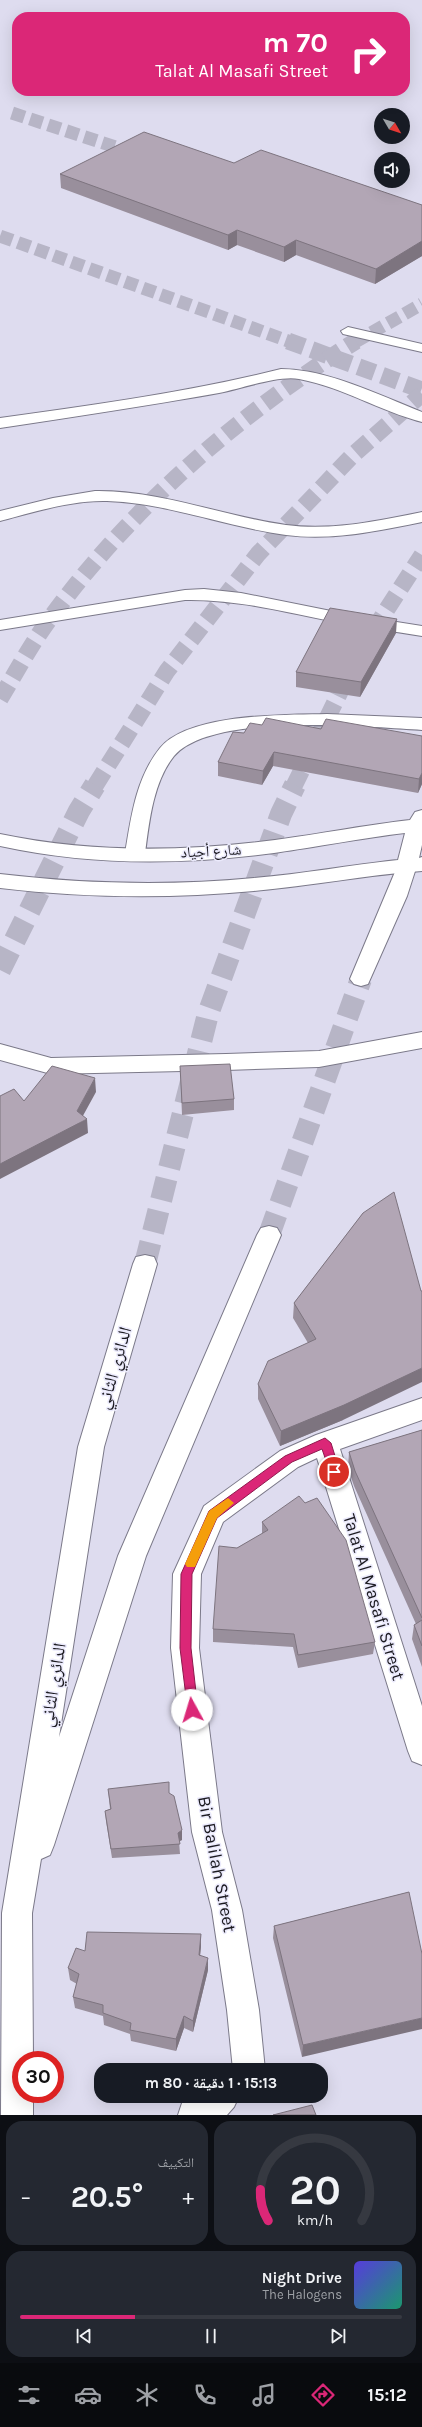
<!DOCTYPE html>
<html lang="ar">
<head>
<meta charset="utf-8">
<style>
	body { margin:0; font-family:Karla,"Noto Naskh Arabic",sans-serif; background:#242831; color:#f1f3f6; direction:rtl; height:100vh; display:flex; flex-direction:column; font-size:15px; white-space:nowrap }
	* { box-sizing:border-box; margin:0 }
	p { font-size:13px; color:#9ea1a6 }
	.icon { flex:none; width:22px; height:22px; fill:none; stroke:currentColor; stroke-width:2; stroke-linecap:round; stroke-linejoin:round }
	.map { position:relative; height:2115px; overflow:hidden; direction:ltr }
	.drawer { display:flex; flex-direction:column; gap:6px; padding:6px; background:#0d0f14; flex:1 }
	.drawer>* { flex:none }
	.hud { position:absolute; left:12px; top:12px; width:398px; height:84px; border-radius:16px; box-shadow:0 4px 16px #0002; direction:rtl; background:#db2777; color:#fff; overflow:hidden }
	.needle { width:26px; rotate:129deg }
	.tools { position:absolute; left:374px; top:108px; display:grid; gap:8px }
	.tools a { display:grid; place-items:center; width:36px; height:36px; border-radius:50%; background:#171b24; box-shadow:0 4px 16px #0002; font-size:20px }
	.speed { position:absolute; left:12px; top:2051px; display:flex; gap:8px; font-size:20px; font-weight:700; text-align:center }
	.speed>* { display:grid; place-content:center; width:52px; height:52px; border-radius:50%; background:#171b24; box-shadow:0 4px 16px #0002; line-height:1 }
	.speed .limit { border:6px solid #d22; background:#fff; color:#111 }
	.pin { position:absolute; display:grid; place-items:center; width:34px; height:34px; color:#fff; margin:-17px; border:2px solid #fff; border-radius:50%; box-shadow:0 1px 4px #0007 }
	.me { position:absolute; width:44px; margin:-22px; rotate:354deg; stroke-linejoin:round; filter:drop-shadow(0 0 3px #0008) }
	.turn { display:flex; align-items:center; gap:14px; height:84px; padding:0 16px; font-size:18px }
	.turn .icon { width:52px; height:52px; stroke-width:2.5 }
	.turn b { display:block; font-size:28px; line-height:34px }
	.big { font-size:30px; font-weight:700; line-height:1.1 }
	.drawer .widget { flex:1; display:flex; flex-direction:column; justify-content:center; gap:6px; min-width:0; padding:0 14px; border-radius:16px; background:#242831 }
	.drawer .dial { align-items:center; gap:0 }
	.dial svg { height:104px; overflow:visible; fill:none; stroke:#363941; stroke-width:7; stroke-linecap:round; text-anchor:middle }
	.dial text { fill:#f1f3f6; stroke:none }
	.song { display:flex; align-items:center; gap:12px }
	.cover { width:48px; height:48px; border-radius:6px; background:linear-gradient(135deg,hsl(250 70% 55%),hsl(160 70% 35%)) }
	.played { height:4px; border-radius:2px; background:linear-gradient(90deg,#db2777 30%,#363941 30%) }
	.keys { display:flex; justify-content:space-around; direction:ltr }
	.heat { display:flex; justify-content:space-between; align-items:center; font-size:22px; direction:ltr }
	.drawer .tiles { flex:1; display:grid; gap:6px; grid-template-columns:1fr 1fr }
	.widget:last-child { grid-column:span 2 }
	.trip { position:absolute; left:94px; top:2063px; width:234px; height:40px; border-radius:16px; background:#171b24; box-shadow:0 4px 16px #0002; font-weight:700; line-height:40px; text-align:center; direction:rtl }
	.tab-bar { display:flex; height:64px; justify-content:space-around; align-items:center; background:#090b0e; color:#9ea1a6 }
	.tab-bar .icon { width:28px; height:28px }
	.tab-bar .current { color:#db2777 }
	.tab-bar b { font-size:18px; color:#f1f3f6 }
	.map>svg:first-child { display:block }
	.lines { fill:none; stroke-linecap:round; stroke-linejoin:round }
	.minor-tunnel-far1 { stroke:#b7b5c6; stroke-width:13; stroke-dasharray:13 6; stroke-linecap:butt }
	.minor-tunnel { stroke:#b7b5c6; stroke-width:17; stroke-dasharray:17 8; stroke-linecap:butt }
	.major-tunnel-far1 { stroke:#b7b5c6; stroke-width:13; stroke-dasharray:13 6; stroke-linecap:butt }
	.major-tunnel { stroke:#b7b5c6; stroke-width:17; stroke-dasharray:17 8; stroke-linecap:butt }
	.highway-tunnel-far1 { stroke:#b7b5c6; stroke-width:17; stroke-dasharray:17 8; stroke-linecap:butt }
	.highway-tunnel { stroke:#b7b5c6; stroke-width:22; stroke-dasharray:22 11; stroke-linecap:butt }
	.minor-casing { stroke:#7b7989; stroke-width:2 }
	.major-casing { stroke:#7b7989; stroke-width:2 }
	.highway-casing { stroke:#7b7989; stroke-width:2 }
	.minor { fill:#fff; fill-rule:evenodd }
	.major { fill:#fff; fill-rule:evenodd }
	.highway { fill:#fff; fill-rule:evenodd }
	.wall { fill:#998f9c }
	.shaded-wall { fill:#7d747f }
	.building { fill:#b2a6b5; stroke:#7d747f }
	.route { fill:#db2777; stroke:#8e194d }
	.slow { fill:#f59e0b }
	.labels { text-anchor:middle; dominant-baseline:central; stroke-width:3; stroke-linejoin:round; paint-order:stroke }
	.street-label { font-size:15px; fill:#1b1a20; stroke:#ebeafc }
	.near-street-label { font-size:18px; fill:#1b1a20; stroke:#ebeafc }
</style>
</head>
<body>
<div class="map">
<svg width="422" height="2115" viewBox="0 0 422 2115">
	<rect width="100%" height="100%" fill="#dedcef"/>
	<g class="lines">
		<path class="minor-tunnel-far1" d="M12,113L143,156
			M0,236L291,342"/>
		<path class="minor-tunnel" d="M288,341L422,390"/>
		<path class="major-tunnel-far1" d="M355,342L422,304"/>
		<path class="major-tunnel" d="M0,699C15,674 29,648 46,624C129,509 236,416 356,341"/>
		<path class="highway-tunnel-far1" d="M95,786L167,671L258,554L353,455L422,394
			M294,786L360,651L422,555"/>
		<path class="highway-tunnel" d="M0,970L79,811L95,785
			M269,1235L361,979
			M145,1264L208,1014L281,814L295,785"/>
		<g class="minor-casing">
			<path id="minor" d="M348,327L422,344V352L343,334L341,331Z
				M281,369C327,369 379,395 422,412V422C380,411 342,387 299,379C279,375 240,389 219,393C146,406 73,417 0,428V418C94,405 189,392 281,369Z
				M95,491C160,490 222,516 286,525C332,531 378,521 422,512V522C378,531 332,541 286,535C226,527 168,503 107,501C71,500 35,512 0,521V511L53,498Z
				M204,589L241,593L346,614L422,626V636C393,631 364,628 335,622C285,612 236,599 185,600L0,630V620L185,590Z
				M327,714L422,718V730C367,727 212,712 174,756C153,782 149,823 145,854L142,859L135,861L128,859L125,854C131,817 136,778 160,748C189,713 285,715 327,714Z
				M422,1032V1048L319,1067L226,1070L51,1074L0,1060V1044L51,1058L226,1054L319,1051Z
				M422,1398V1420L340,1449L422,1706V1765L412,1761L408,1751L317,1458L298,1467L223,1522L201,1574L199,1648L222,1832L242,1910L259,2010L265,2070H233L227,2010L212,1910L192,1832L171,1648L173,1574L204,1506L280,1451L316,1435Z
				M199,2096H239L234,2107L227,2115H178L182,2103Z"/>
		</g>
		<g class="major-casing">
			<path id="major" d="M422,810V845L419,858L422,857V871C366,875 310,886 254,891C169,899 85,898 0,888V874C85,884 169,886 254,878C302,874 350,865 398,860L405,833C361,838 318,847 274,853C182,865 91,866 0,846V834C91,853 183,852 275,840C320,834 365,825 410,820L415,812Z"/>
		</g>
		<g class="highway-casing">
			<path id="highway" d="M407,858L414,860L417,865L407,896L368,984L361,986L354,984L350,979L400,860Z
				M269,1226L277,1228L281,1235L146,1556L54,1845L50,1855L41,1859L32,1913L33,2060H21V2094H33V2115H1L2,1913L78,1447L133,1264L136,1257L145,1255L154,1257L157,1264L104,1447L59,1737L118,1556L257,1235L261,1228Z"/>
		</g>
		<use href="#minor" class="minor"/>
		<use href="#major" class="major"/>
		<use href="#highway" class="highway"/>
	</g>
	<path class="wall" d="M234,163L422,205V256L375,284L296,255L284,262L237,245L228,250L61,188L60,174Z
		M396,633L360,697L296,687V672Z
		M262,725L422,736V784L418,793L273,766L262,785L218,776V762L244,733Z
		M180,1066L234,1099V1110L182,1115Z
		M363,1213L343,1420L280,1446L258,1399V1384L308,1343L293,1318L294,1303Z
		M422,1430V1667L412,1639L414,1625L416,1624L354,1486L348,1468L349,1452Z
		M305,1503L375,1642L373,1654L298,1668L293,1647L213,1642V1629L237,1548L262,1534V1522Z
		M108,1789L169,1793L182,1840L179,1841L180,1854L112,1858L106,1821L105,1811L110,1809Z
		M409,1892L302,2057L273,1938L274,1926Z
		M201,1934V1946L200,1955L208,1970L193,2032L184,2028L176,2051L131,2041L130,2034L104,2025L103,2016L75,2008L73,1997L77,1984L70,1980L68,1968L85,1951Z"/>
	<path class="shaded-wall" d="M237,230V245L228,250V235Z
		M296,240V255L284,262V247Z
		M422,241V256L375,284L376,269Z
		M397,619L396,633L360,697L361,682Z
		M274,752L273,766L262,785L263,771Z
		M422,773V784L418,793L419,779Z
		M95,1078L96,1092L79,1123L87,1119L88,1133L0,1179V1164L77,1111Z
		M422,1368V1382L343,1420L280,1446L281,1431Z
		M182,1830V1840L178,1842V1833Z
		M201,1934V1946L199,1967V1955Z
		M208,1958V1970L193,2032V2021Z
		M184,2016V2028L176,2051V2039Z
		M422,2018V2029L302,2057L303,2045Z"/>
	<path class="building" d="M144,132L234,163L261,150L422,205V241L376,269L296,240L284,247L237,230L228,235L60,174Z
		M330,608L397,619L361,682L296,672Z
		M266,718L321,729L326,719L422,736V773L419,779L274,752L263,771L218,762L233,732L244,733L250,723L262,725Z
		M230,1064L234,1099L182,1103L180,1066Z
		M52,1066L95,1078L77,1111L87,1119L0,1164V1096L14,1089L24,1101Z
		M394,1192L421,1291H422V1368L344,1405L281,1431L258,1384L268,1361L316,1339L294,1303L363,1213Z
		M422,1430V1618L355,1471L349,1452Z
		M299,1496L305,1503L317,1498L346,1540L375,1642L298,1655L294,1634L213,1629L219,1546L237,1548L268,1530L262,1522Z
		M422,1620V1646L414,1625Z
		M169,1782V1793L174,1796L182,1830L178,1833L180,1844L111,1849L105,1811L111,1809L108,1789Z
		M409,1892L422,1954V2018L303,2045L274,1926Z
		M87,1932L201,1934L199,1955L208,1958L193,2021L184,2016L176,2039L130,2030L131,2023L103,2013V2005L73,1997L79,1974L68,1968L76,1948L85,1951Z
		M312,2105L316,2115H273Z"/>
	<path class="route" d="M325,1438L331,1443L340,1472L338,1475H331L322,1449L292,1462L217,1518L192,1574L191,1648L198,1710L192,1715L188,1713L180,1648L181,1574L209,1511L285,1456Z"/>
	<path class="slow" d="M228,1498L234,1503L217,1518L195,1567H187L185,1564L209,1511Z"/>
	<g class="labels">
		<g class="street-label">
			<text transform="translate(211 851) rotate(-3)">شارع أجياد</text>
		</g>
		<g class="near-street-label">
			<text transform="translate(114 1368) rotate(-74)">الدائري الثاني</text>
			<text transform="translate(374 1597) rotate(73)">Talat Al Masafi Street</text>
			<text transform="translate(53 1685) rotate(-81)">الدائري الثاني</text>
			<text transform="translate(217 1864) rotate(79)">Bir Balilah Street</text>
		</g>
	</g>
</svg>
<div class="tools">
<a><svg class="needle" viewBox="-14 -14 28 28"><path d="M0-13l5 13h-10z" fill="#e53935"/><path d="M0 13l5-13h-10z" fill="#9ea1a6"/></svg></a>
<a><svg class="icon" aria-label="sound" viewBox="0 0 24 24"><path d="M4 9h4l5-4v14l-5-4H4zM17 9q2 3 0 6"/></svg></a>
</div>
<div class="speed"><div class="limit">30</div></div>
<div class="pin" style="left:334px;top:1472px;background:#d93025"><svg class="icon" aria-label="arrive" viewBox="0 0 24 24"><path d="M6 21V4h12l-3 4 3 4H6"/></svg></div>
<svg class="me" style="left:192px;top:1710px" viewBox="-20 -20 40 40"><circle r="19" fill="#fff"/><path d="M0-13L10 11 0 6-10 11z" fill="#db2777"/></svg>
<div class="trip">15:13 · 1 دقيقة · 80 m</div>
<div class="hud">
<div class="turn"><svg class="icon" aria-label="right" viewBox="0 0 24 24"><path d="M7 20v-9h11M14 6l5 5-5 5"/></svg><div><b>70 m</b>Talat Al Masafi Street</div></div>
</div>
</div>
<section class="drawer">
<div class="tiles">
<div class="widget dial"><svg viewBox="0 0 100 80">
<path d="M14 69A42 42 0 1 1 86 69"/>
<path d="M14 69A42 42 0 0 1 8 45" stroke="#db2777"/>
<text x="50" y="56" font-size="32" font-weight="700">20</text>
<text x="50" y="72" font-size="11">km/h</text>
</svg></div>
<div class="widget"><p>التكييف</p>
<div class="heat"><a>−</a><b class="big">20.5°</b><a>+</a></div>
</div>
<div class="widget">
<div class="song"><i class="cover"></i><div><b>Night Drive</b><p>The Halogens</p></div></div>
<div class="played"></div>
<div class="keys"><svg class="icon" aria-label="previous" viewBox="0 0 24 24"><path d="M18 5L8 12l10 7zM5 5v14"/></svg><svg class="icon" aria-label="pause" viewBox="0 0 24 24"><path d="M8 5v14M16 5v14"/></svg><svg class="icon" aria-label="next" viewBox="0 0 24 24"><path d="M6 5l10 7-10 7zM19 5v14"/></svg></div>
</div>
</div>
</section>
<nav class="tab-bar">
<b>15:12</b>
<svg class="icon current" aria-label="directions" viewBox="0 0 24 24"><path d="M12 3l9 9-9 9-9-9zM9 14v-3h6M13 9l2 2-2 2"/></svg>
<svg class="icon" aria-label="music" viewBox="0 0 24 24"><path d="M9 18V5l10-2v13"/><circle cx="6" cy="18" r="3"/><circle cx="16" cy="16" r="3"/></svg>
<svg class="icon" aria-label="phone" viewBox="0 0 24 24"><path d="M5 4h4l2 5-3 2q2 4 5 5l2-3 5 2v4C11 20 4 13 5 4z"/></svg>
<svg class="icon" aria-label="climate" viewBox="0 0 24 24"><path d="M12 3v18M4 7l16 10M4 17L20 7"/></svg>
<svg class="icon" aria-label="car" viewBox="0 0 24 24"><path d="M5 17H2v-5l4-1 3-4h7l3 4 3 1v5h-3M9 17h6M6 11h13"/><circle cx="7" cy="17" r="2"/><circle cx="17" cy="17" r="2"/></svg>
<svg class="icon" aria-label="filters" viewBox="0 0 24 24"><path d="M4 7h16M4 17h16"/><circle cx="9" cy="7" r="2"/><circle cx="15" cy="17" r="2"/></svg>
</nav>
</body>
</html>
